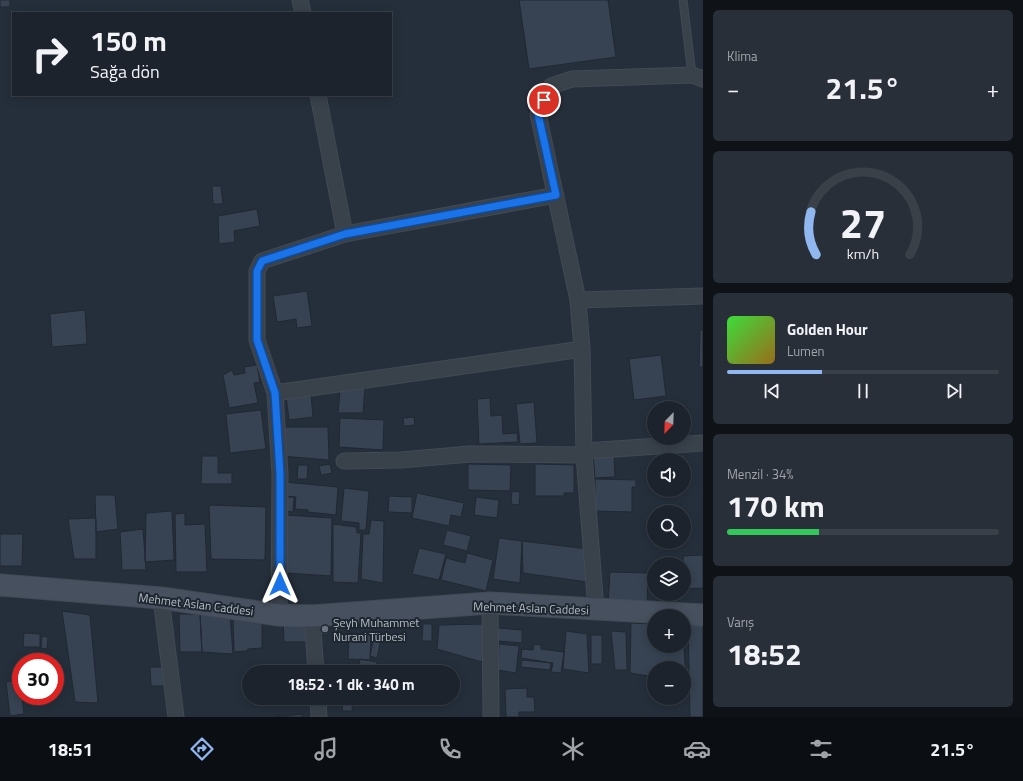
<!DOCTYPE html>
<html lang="tr">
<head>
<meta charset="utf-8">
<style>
	body { margin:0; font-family:"Titillium Web",sans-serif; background:#292f38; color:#f1f3f6; height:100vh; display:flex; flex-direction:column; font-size:15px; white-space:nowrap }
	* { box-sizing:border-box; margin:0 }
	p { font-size:13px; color:#a0a4a9 }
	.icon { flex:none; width:22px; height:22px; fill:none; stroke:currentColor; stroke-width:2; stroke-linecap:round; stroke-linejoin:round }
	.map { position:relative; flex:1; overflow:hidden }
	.side { display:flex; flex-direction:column; gap:10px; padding:10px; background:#0f1318; width:320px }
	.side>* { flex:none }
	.hud { position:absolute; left:12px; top:12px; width:380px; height:84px; border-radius:0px; box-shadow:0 2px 10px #0003,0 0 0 1px #3a4048; background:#1c232c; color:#f1f3f6; overflow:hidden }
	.needle { width:26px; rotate:203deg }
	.tools { position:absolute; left:647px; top:401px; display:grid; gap:8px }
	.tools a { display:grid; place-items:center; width:44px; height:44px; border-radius:50%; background:#1c232c; box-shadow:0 2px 10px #0003,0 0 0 1px #3a4048; font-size:20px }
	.speed { position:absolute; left:12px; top:653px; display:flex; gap:8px; font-size:20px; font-weight:700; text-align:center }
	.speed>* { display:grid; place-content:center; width:52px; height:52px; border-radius:50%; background:#1c232c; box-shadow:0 2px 10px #0003,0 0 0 1px #3a4048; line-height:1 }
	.speed .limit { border:6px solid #d22; background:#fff; color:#111 }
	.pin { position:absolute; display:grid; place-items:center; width:34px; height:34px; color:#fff; margin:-17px; border:2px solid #fff; border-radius:50%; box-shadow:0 1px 4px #0007 }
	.me { position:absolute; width:44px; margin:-22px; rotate:0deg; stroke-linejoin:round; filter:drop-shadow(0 0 3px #0008) }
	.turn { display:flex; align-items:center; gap:14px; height:84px; padding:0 12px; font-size:18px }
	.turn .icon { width:52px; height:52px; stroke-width:2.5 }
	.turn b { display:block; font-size:28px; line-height:34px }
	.big { font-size:30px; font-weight:700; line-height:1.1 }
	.side .widget { flex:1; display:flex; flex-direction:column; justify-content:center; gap:6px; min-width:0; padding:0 14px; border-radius:6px; background:#292f38 }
	.side .dial { align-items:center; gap:0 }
	.dial svg { height:104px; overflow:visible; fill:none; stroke:#3a4048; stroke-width:7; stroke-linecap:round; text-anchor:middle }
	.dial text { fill:#f1f3f6; stroke:none }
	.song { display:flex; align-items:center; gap:12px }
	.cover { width:48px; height:48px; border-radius:6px; background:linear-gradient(135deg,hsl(120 70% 55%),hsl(40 70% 35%)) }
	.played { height:4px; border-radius:2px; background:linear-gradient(90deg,#90b7f0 35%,#3a4048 35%) }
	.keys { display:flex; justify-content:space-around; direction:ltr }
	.heat { display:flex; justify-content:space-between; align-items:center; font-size:22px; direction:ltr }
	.charge { height:6px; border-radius:3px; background:linear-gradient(90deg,#34c759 34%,#3a4048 0) }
	.trip { position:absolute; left:242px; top:665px; width:218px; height:40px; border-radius:20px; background:#1c232c; box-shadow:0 2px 10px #0003,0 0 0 1px #3a4048; font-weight:700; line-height:40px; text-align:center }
	.tab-bar { display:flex; height:64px; justify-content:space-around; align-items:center; background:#0b0e12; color:#a0a4a9 }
	.tab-bar .icon { width:28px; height:28px }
	.tab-bar .selected { color:#90b7f0 }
	.tab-bar b { font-size:18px; color:#f1f3f6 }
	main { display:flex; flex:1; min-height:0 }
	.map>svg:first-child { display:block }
	.building { fill:#374352; stroke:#202832 }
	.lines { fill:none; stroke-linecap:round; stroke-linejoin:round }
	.lane-casing { stroke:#424a54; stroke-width:9 }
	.street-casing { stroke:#424a54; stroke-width:17 }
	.secondary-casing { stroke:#424a54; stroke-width:23 }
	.lane { stroke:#39414b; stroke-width:7 }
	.street { stroke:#39414b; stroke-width:15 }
	.secondary { stroke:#47505e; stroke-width:21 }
	.route-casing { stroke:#114b97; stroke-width:10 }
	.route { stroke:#1a73e8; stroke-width:7 }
	.worship-dot { fill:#6b7280; stroke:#1e2630; stroke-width:1.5 }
	.labels { text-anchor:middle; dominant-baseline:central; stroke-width:4; stroke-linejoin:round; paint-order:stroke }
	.street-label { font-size:12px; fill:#b4bcc7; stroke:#1e2630 }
	.poi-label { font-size:12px; fill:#b4bcc7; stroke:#1e2630; text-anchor:start }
</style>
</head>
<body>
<main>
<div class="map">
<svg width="703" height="717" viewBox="0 0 703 717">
	<rect width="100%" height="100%" fill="#252f3b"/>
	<path class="building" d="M0,0H10V7H0Z
		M519,0H608L616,57L529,69Z
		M212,186H221L223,204H213Z
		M257,209L260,226L234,231L235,242L219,244L218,216Z
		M307,291L312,326L297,328L296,319L277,322L273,296Z
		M85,310L87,344L52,347L50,314Z
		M700,330H703V367H699Z
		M661,355L666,396L634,400L629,359Z
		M257,365L260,382L254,383L258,403L229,408L223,375L232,370L234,375L245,373L244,367Z
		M365,387L363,413H338L340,391Z
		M311,394L313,417L289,420L286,396Z
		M490,398L491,416L502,415L503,434L517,433L518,442L479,444L477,399Z
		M534,402L537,443L520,444L516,404Z
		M261,410L266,449L230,453L226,414Z
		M414,417L415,425L404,426L403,418Z
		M340,418L384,420L383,450L339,447Z
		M281,427H328L329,460L281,456Z
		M593,455L614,456L615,477L595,478Z
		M202,456H218V473H232V484H201Z
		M330,464L332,473L321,475L319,466Z
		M468,464L511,465L510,491L468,490Z
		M535,464L574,465V493H564V496H535Z
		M298,465H308L307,479H297Z
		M595,479L636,480V487H632V512L595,511Z
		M284,482L338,487L336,515L308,512V510L295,509L296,497L283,496Z
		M344,488L369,491L366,530H359V523L341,521Z
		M512,491L520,492L519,505L511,504Z
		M417,493L464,503L461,517L451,515L449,526L412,518Z
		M95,495H115L118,529L96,532Z
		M389,496L412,497V513L388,512Z
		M284,497H294L293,512L283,511Z
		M476,497L499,500L497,518L474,515Z
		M209,505L266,507L265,560L211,559Z
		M172,511L174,560L145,562L146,513Z
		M185,513V525L205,524L207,572H176L175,514Z
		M286,515L332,518L331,576L285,573Z
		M96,518V559H74L68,519Z
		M371,520L384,521L383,583L361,579L363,534H369Z
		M333,524L356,527L357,533H361L358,583L333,582Z
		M143,529L146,570H122L120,532Z
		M447,530L471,536L467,551L443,545Z
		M0,534H23L22,566H0Z
		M499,538L522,541L520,583L493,579Z
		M522,541L588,549L587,582L523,573Z
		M419,548L446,554L439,580L412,574Z
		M467,553L493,560L486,591L441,580L446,558L465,563Z
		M703,555V588L685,589L683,556Z
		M610,572L648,573L647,606L608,604Z
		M62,611L90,615L98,703L75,702Z
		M179,614H200L202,652H180Z
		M200,614L230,616L233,654L202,652Z
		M262,617V648L248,649L246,651L234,652L233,618Z
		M283,619L308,620L309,642H284Z
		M631,623L654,624V646H684L686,681H684V668H654V677L630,673Z
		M423,624H432V641H422Z
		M485,624L482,662L437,649L439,625Z
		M688,624L703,625V717H690Z
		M320 630a5 5 0 1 1 10 0a5 5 0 1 1-10 0Z
		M498,628L522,630V643L497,641Z
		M566,631L587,634L589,673L563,669Z
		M611,631L626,632L627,670H615Z
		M24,633L40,634V647H23Z
		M349,633L371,634L370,660L348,659Z
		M591,635H602V664H591Z
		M42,636L48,637L47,649L41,648Z
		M374,637L381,639L377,658L370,656Z
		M499,644L519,646L516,673L498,670Z
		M534,644L541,645V649L564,652L561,673L551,672L553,663L521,658L522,649L533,650Z
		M360,659L377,662L375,672H358Z
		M522,660L551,663L550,670L521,667Z
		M378,664L386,666L385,672H376Z
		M150,667H163L164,686H151Z
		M20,680L24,714L10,716L6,682Z
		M527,688V697H534L535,712H519V717H506L505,689Z
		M344,698L353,699L352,711H342Z
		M302,714V717H276Z"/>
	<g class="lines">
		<g class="lane-casing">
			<path id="lane" d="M683,0L692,75"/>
		</g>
		<g class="street-casing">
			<path id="street" d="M300,0L303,13
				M318,95L345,234
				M578,300L703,296
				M275,393L582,349
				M585,451L703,443
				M344,461L401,460L470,454L584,455
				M161,598L176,717
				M490,603L491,717
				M596,610L584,455L582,349L578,300L538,114L551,86L572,79L692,75L703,79
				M279,615L280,474L275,393L257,340V271L262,261L345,234L556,195
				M312,616L316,672
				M318,698L319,717"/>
		</g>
		<g class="secondary-casing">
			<path id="secondary" d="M0,585L161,598L279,615L312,616L490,603L703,615"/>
		</g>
		<use href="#lane" class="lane"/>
		<use href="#street" class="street"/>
		<use href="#secondary" class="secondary"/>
	</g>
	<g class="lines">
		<g class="route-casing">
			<path id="route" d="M280,584V474L275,393L257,340V271L262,261L345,234L556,195L538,114L544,100"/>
		</g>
		<use href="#route" class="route"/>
	</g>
	<circle class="worship-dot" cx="325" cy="629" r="4"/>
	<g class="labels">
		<g class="street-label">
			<text transform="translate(196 604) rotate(7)">Mehmet Aslan Caddesi</text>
			<text transform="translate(531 608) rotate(2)">Mehmet Aslan Caddesi</text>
		</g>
		<g class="poi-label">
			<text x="333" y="622">Şeyh Muhammet<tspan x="333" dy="14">Nurani Türbesi</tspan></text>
		</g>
	</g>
</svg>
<div class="tools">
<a><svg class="needle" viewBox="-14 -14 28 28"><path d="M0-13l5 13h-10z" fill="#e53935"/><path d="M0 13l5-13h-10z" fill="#a0a4a9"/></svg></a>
<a><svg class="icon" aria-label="sound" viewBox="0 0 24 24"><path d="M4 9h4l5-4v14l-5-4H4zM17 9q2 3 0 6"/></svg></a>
<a><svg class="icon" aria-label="search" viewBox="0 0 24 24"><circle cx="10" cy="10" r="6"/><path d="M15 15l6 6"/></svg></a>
<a><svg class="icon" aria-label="layers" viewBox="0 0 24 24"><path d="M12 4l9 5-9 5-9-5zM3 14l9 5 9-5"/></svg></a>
<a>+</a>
<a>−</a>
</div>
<div class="speed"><div class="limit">30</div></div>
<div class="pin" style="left:544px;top:100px;background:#d93025"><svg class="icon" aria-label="arrive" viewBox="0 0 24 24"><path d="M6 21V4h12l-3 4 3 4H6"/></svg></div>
<svg class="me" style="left:280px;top:584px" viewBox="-20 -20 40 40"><path d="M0-17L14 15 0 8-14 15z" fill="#1a73e8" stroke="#fff" stroke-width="4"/></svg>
<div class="trip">18:52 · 1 dk · 340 m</div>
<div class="hud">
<div class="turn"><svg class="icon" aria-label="right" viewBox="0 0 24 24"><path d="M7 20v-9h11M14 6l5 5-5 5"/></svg><div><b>150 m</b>Sağa dön</div></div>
</div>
</div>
<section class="side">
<div class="widget"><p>Klima</p>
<div class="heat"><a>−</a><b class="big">21.5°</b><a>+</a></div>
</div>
<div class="widget dial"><svg viewBox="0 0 100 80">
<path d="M14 69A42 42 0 1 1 86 69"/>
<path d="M14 69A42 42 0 0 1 10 36" stroke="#90b7f0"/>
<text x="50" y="56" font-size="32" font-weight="700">27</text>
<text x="50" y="72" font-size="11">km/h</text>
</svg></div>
<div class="widget">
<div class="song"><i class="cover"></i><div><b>Golden Hour</b><p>Lumen</p></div></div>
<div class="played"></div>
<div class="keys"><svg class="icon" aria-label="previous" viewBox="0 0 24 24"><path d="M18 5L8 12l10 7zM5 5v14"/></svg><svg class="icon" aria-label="pause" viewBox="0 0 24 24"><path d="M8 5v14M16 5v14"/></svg><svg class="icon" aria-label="next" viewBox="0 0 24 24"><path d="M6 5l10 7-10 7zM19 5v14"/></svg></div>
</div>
<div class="widget"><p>Menzil · 34%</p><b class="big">170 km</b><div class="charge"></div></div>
<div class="widget"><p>Varış</p><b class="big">18:52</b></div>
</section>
</main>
<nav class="tab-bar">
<b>18:51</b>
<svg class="icon selected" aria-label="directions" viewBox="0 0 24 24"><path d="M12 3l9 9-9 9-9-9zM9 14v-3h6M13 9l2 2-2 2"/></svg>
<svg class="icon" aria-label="music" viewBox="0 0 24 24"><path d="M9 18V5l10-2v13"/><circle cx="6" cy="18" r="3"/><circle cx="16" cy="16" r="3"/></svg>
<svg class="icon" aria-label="phone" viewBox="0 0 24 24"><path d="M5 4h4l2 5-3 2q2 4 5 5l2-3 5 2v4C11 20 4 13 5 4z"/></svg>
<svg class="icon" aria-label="climate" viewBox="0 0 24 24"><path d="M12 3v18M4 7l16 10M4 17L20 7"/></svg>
<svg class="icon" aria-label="car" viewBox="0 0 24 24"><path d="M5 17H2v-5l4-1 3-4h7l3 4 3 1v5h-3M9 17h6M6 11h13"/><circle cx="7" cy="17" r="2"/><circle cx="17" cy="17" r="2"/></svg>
<svg class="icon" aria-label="filters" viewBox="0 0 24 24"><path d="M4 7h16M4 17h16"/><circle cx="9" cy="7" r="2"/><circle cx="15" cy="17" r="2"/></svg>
<b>21.5°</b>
</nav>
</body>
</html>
